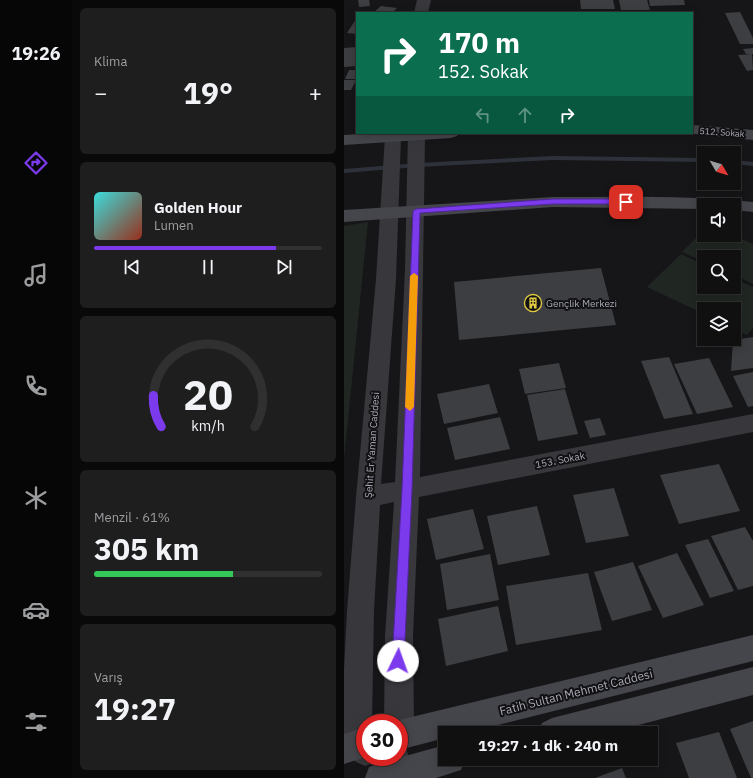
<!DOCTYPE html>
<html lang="tr">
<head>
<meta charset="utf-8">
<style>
	body { margin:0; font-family:"IBM Plex Sans",sans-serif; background:#1e1e1f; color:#f1f3f6; height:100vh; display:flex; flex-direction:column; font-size:15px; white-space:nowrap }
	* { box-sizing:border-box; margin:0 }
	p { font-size:13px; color:#9c9d9f }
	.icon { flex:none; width:22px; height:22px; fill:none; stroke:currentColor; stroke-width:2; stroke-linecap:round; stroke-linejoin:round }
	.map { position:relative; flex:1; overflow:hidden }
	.details { display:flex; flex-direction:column; gap:8px; padding:8px; background:#090909; width:272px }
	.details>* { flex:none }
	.top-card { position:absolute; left:12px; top:12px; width:337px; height:122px; border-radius:0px; box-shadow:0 2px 10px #0003,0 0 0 1px #303031; background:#0b6e4f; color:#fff; overflow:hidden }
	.needle { width:26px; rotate:128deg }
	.tools { position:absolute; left:353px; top:146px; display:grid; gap:8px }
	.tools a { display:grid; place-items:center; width:44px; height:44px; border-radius:0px; background:#101011; box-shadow:0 2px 10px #0003,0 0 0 1px #303031; font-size:20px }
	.speed { position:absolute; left:12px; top:714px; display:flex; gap:8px; font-size:20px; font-weight:700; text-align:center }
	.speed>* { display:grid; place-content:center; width:52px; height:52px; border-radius:50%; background:#101011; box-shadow:0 2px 10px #0003,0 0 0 1px #303031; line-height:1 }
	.speed .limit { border:6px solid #d22; background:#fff; color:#111 }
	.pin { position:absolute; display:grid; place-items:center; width:34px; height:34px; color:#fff; margin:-17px; border-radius:8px; box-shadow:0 2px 6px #0006 }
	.me { position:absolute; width:44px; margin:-22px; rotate:3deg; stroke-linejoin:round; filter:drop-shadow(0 0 3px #0008) }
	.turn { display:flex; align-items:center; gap:14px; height:84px; padding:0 16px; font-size:18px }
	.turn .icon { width:52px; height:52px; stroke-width:2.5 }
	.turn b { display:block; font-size:28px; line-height:34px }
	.lanes { display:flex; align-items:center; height:38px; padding:0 16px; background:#0003; justify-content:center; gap:20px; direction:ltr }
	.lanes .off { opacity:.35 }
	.big { font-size:30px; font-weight:700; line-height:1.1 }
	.details .card { flex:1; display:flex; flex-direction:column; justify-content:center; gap:6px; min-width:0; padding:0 14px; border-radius:6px; background:#1e1e1f }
	.details .dial { align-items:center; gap:0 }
	.dial svg { height:104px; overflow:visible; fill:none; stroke:#303031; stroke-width:7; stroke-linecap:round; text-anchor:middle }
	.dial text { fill:#f1f3f6; stroke:none }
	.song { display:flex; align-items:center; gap:12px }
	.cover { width:48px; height:48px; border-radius:6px; background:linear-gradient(135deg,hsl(180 70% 55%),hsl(10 70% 35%)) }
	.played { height:4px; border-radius:2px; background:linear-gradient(90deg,#7c3aed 80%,#303031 80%) }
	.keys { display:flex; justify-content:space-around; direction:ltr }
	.heat { display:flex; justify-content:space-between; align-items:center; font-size:22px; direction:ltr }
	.charge { height:6px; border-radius:3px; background:linear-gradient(90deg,#34c759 61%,#303031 0) }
	.trip { position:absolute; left:94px; top:726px; width:220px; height:40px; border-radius:0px; background:#101011; box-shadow:0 2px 10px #0003,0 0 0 1px #303031; font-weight:700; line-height:40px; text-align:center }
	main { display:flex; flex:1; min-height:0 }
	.tabs { display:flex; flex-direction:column; width:72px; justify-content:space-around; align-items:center; background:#060607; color:#9c9d9f }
	.tabs .icon { width:28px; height:28px }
	.tabs .active { color:#7c3aed }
	.tabs b { font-size:18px; color:#f1f3f6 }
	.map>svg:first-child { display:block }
	.green { fill:#202722 }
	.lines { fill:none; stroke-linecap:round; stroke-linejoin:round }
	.stream { fill:#2d313a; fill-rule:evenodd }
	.building { fill:#3d3e41 }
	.street { fill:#37373c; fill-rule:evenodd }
	.secondary { fill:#45454c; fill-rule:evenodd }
	.route { fill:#7c3aed; stroke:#51269a }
	.slow { fill:#f59e0b }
	.labels { text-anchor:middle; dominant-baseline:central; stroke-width:4; stroke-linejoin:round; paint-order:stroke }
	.far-street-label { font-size:9px; fill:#a9aab6; stroke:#111012 }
	.poi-label { font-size:10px; fill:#a9aab6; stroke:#111012; text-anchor:start }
	.street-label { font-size:10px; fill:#a9aab6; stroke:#111012 }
	.near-street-label { font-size:12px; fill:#a9aab6; stroke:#111012 }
</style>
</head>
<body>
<main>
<nav class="tabs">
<b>19:26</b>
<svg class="icon active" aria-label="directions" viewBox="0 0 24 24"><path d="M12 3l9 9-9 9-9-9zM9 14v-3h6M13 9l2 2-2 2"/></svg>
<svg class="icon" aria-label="music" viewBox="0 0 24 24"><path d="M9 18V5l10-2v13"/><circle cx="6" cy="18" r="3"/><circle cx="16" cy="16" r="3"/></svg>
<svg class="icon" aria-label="phone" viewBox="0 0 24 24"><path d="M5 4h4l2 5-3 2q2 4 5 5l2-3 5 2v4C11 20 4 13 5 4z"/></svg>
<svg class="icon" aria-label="climate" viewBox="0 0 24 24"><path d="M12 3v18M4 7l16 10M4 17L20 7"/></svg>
<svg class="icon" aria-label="car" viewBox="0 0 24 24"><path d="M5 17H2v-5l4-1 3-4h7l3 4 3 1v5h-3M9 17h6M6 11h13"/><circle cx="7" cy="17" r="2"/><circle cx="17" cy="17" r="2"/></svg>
<svg class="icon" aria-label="filters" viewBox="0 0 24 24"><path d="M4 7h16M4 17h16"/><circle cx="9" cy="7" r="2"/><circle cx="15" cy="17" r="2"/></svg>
</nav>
<section class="details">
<div class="card"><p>Klima</p>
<div class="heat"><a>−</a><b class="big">19°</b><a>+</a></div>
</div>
<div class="card">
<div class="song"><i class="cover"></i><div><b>Golden Hour</b><p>Lumen</p></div></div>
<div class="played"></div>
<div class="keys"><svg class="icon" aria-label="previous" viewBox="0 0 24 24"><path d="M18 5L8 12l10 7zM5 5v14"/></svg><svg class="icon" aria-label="pause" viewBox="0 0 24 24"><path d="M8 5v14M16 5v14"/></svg><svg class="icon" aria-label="next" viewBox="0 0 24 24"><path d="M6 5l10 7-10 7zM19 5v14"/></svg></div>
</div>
<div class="card dial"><svg viewBox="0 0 100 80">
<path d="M14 69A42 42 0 1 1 86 69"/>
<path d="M14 69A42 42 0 0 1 8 45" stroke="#7c3aed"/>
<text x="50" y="56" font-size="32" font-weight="700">20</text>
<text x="50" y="72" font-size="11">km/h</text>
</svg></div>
<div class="card"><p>Menzil · 61%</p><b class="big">305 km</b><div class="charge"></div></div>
<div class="card"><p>Varış</p><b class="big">19:27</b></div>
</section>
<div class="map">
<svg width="409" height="778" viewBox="0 0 409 778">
	<rect width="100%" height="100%" fill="#161517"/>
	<path class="green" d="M24,222L0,459V226Z
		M360,230V235H388L409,244V284L390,275V257H360V262L338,252Z
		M337,254L360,265V287H390V278L409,287V328L403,335L390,329V309H360V314L303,287Z"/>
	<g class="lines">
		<path class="stream" d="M209,156L360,158V162L209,160L74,167L0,173V169L74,163Z
			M390,160L409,162V166L390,164Z"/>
	</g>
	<path class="building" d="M14,0H25L26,6L15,7Z
		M236,0H269L271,9H237Z
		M275,0H303L306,10H277Z
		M305,0H340L341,5L306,6Z
		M37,6L53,8L48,13H29Z
		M396,12L409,38V44H396L381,13Z
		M12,19L13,34L3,33Z
		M13,47V66L0,67V48Z
		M409,48V54H402L399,49Z
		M408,54L409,70L403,71L394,55Z
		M5,70H13L12,79H1Z
		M0,80H12L7,90H0Z
		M257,268L272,325L115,340L110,282Z
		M409,337V368L387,371L389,340Z
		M325,357L349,414L320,419L297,361Z
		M365,358L389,407L353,414L330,364Z
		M215,363L222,388L181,394L175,369Z
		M409,372V406L404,407L389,376Z
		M145,384L154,413L100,424L93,394Z
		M221,389L234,434L194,441L183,395Z
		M156,417L166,449L111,460L103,428Z
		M256,418L262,435L246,438L240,421Z
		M375,464L396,511L335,524L316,475Z
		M270,488L285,536L242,543L229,495Z
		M193,506L206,555L154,565L143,516Z
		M129,509L140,549L92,560L83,519Z
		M401,527L409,541V586L394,590L367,536Z
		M364,539L390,591L366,598L341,545Z
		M333,553L360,605L319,618L294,566Z
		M146,554L155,600L103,610L96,564Z
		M289,562L308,610L268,621L250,572Z
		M244,573L258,630L172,645L162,586Z
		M154,606L164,651L102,666L94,619Z
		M409,721V778H407L386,729Z
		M375,732L393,778H345L332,743Z
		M278,768L282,778H251Z"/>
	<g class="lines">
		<path class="street" d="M73,0H87L84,13H70Z
			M43,133H60L57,137L52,279L37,484L51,482L61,269L64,133H80L81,135L76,477L409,414V432L75,497L69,636L70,723L65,733L55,738V723H40L41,636L50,502L36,505L30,611L28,723H21V757H34L32,762L21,766C12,762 4,759 0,749V669L3,611L12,497L32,279L41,136Z
			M55,744L61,746L65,757L61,778H31L35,757H55Z"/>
		<path class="secondary" d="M348,125L409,130V140L342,133H348Z
			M32,133H115L113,136L107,138L0,145V135Z
			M209,197C276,197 343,195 409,202V212L390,210V205H360V209L209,207L0,222V210Z
			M409,635V661L122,733H101V738L55,750V723H48L55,720Z
			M409,667V695L264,733H193L198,723L208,718Z
			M21,727V757L0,764V734Z
			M101,745V759H121L117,770L92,778H21L25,767L36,763Z"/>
	</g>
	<path class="route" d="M209,199H282L286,202L282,204H209L76,213L68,490L60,661L58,664L54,666L50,664L48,661L58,490L69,211L72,209Z"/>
	<path class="slow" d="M70,273L74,276L70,407L66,411L61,407L66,276Z"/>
	<defs>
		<g id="building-ring" transform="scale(0.9)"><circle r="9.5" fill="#111012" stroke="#e1cb43" stroke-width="1.5"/><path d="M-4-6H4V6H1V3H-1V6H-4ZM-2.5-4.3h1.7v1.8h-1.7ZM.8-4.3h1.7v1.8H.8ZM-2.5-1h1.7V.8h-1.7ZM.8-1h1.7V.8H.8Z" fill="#e1cb43"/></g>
	</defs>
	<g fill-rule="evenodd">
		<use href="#building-ring" x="189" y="303"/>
	</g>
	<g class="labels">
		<g class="far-street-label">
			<text transform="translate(378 132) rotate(4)">512. Sokak</text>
		</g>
		<g class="poi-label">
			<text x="202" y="303">Gençlik Merkezi</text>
		</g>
		<g class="street-label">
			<text transform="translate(28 445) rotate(-86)">Şehit Er Yaman Caddesi</text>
			<text transform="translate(216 460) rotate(-11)">153. Sokak</text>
		</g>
		<g class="near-street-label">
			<text transform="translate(232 692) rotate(-14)">Fatih Sultan Mehmet Caddesi</text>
		</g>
	</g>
</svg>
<div class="tools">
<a><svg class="needle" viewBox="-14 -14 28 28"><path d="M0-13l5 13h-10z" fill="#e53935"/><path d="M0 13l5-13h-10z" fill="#9c9d9f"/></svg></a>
<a><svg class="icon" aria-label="sound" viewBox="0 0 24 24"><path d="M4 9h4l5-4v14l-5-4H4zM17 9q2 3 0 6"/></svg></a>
<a><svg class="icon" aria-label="search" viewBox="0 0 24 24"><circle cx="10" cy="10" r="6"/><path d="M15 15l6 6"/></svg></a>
<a><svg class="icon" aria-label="layers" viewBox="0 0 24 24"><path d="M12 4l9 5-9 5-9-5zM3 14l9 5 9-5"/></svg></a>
</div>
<div class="speed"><div class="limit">30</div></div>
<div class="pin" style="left:282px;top:202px;background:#d93025"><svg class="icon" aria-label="arrive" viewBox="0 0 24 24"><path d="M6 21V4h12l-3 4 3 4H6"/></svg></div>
<svg class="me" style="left:54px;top:661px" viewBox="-20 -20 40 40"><circle r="19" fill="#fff"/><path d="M0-13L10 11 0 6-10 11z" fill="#7c3aed"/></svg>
<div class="trip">19:27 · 1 dk · 240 m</div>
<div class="top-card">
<div class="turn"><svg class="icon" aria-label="right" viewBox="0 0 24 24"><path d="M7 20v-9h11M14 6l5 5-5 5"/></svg><div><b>170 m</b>152. Sokak</div></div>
<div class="lanes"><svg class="icon off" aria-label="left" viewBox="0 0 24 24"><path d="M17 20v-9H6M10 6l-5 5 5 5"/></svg><svg class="icon off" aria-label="ahead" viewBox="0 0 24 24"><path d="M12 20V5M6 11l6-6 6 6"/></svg><svg class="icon" aria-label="right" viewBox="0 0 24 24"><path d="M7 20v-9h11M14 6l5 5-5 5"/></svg></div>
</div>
</div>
</main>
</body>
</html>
